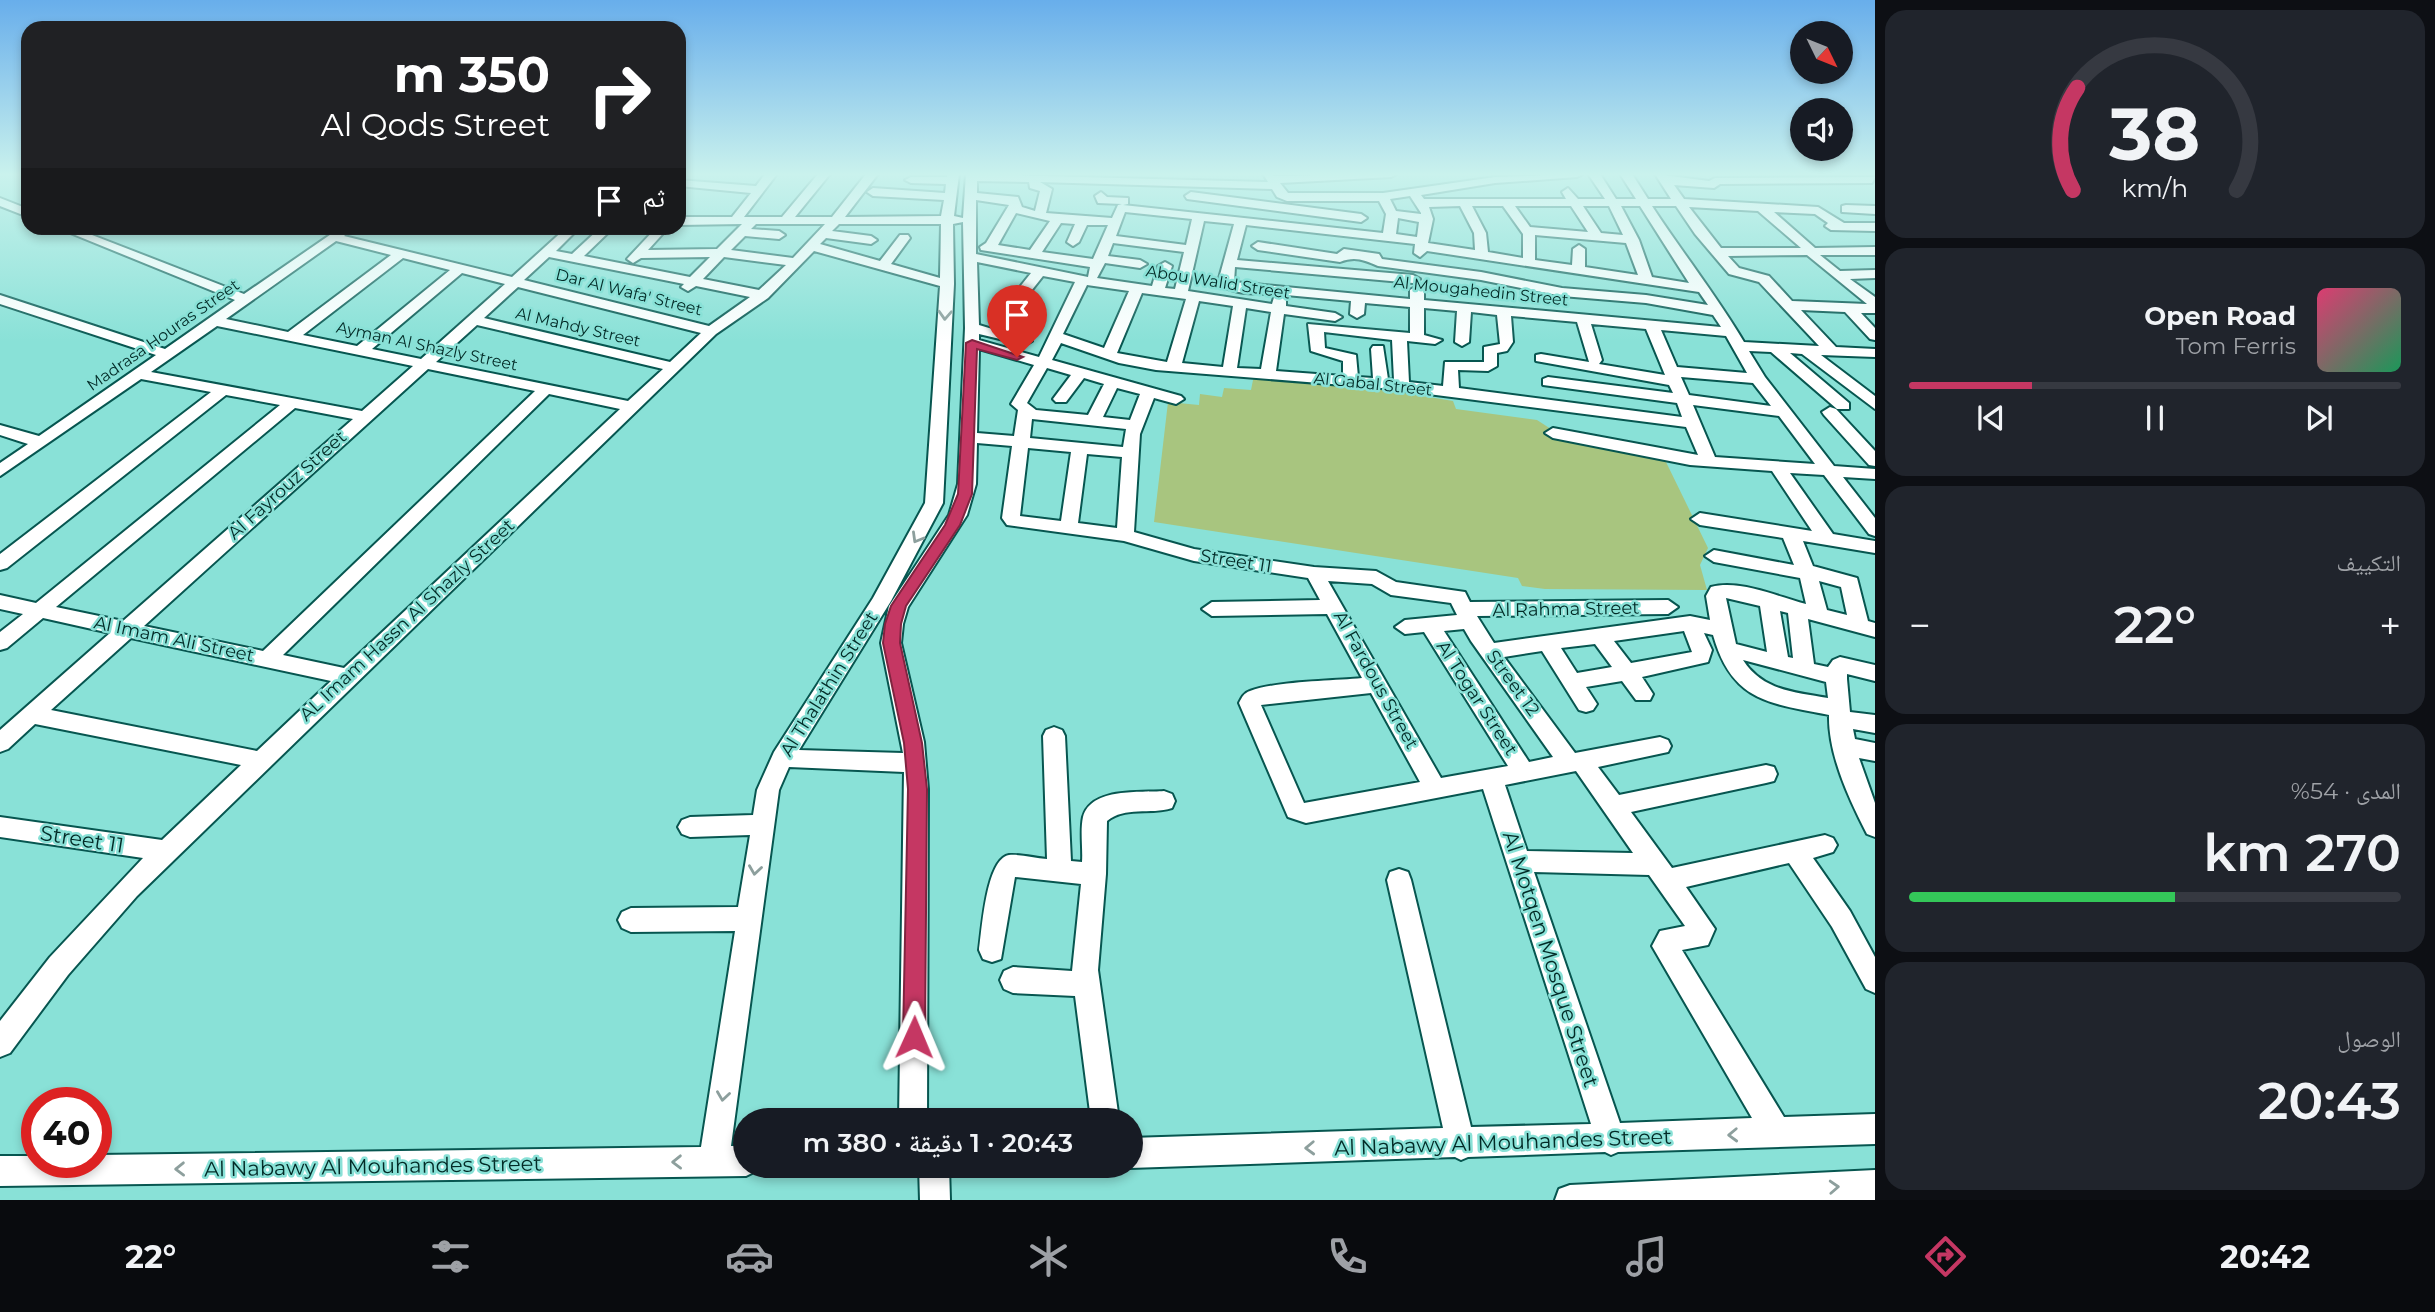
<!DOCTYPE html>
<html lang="ar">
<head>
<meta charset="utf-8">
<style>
	body { margin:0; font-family:Montserrat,"Noto Naskh Arabic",sans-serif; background:#20242c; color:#f1f3f6; direction:rtl; height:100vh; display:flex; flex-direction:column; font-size:26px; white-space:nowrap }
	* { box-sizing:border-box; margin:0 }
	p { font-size:23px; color:#9ea1a6 }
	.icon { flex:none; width:38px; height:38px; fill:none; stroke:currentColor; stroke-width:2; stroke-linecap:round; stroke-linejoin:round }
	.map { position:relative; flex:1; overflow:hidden; direction:ltr }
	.side { display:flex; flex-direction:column; gap:10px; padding:10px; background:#0d0f14; width:560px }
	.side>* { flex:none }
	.hud { position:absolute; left:21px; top:21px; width:665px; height:214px; border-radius:21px; box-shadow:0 4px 10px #0003; direction:rtl; background:#202124; color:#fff; overflow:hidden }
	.needle { width:46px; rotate:133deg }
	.buttons { position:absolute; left:1790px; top:21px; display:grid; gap:14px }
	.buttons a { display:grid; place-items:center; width:63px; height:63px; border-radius:50%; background:#171b24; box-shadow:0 4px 10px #0003; font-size:35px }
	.speed { position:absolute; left:21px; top:1087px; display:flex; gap:14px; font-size:35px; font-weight:700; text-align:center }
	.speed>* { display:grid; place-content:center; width:91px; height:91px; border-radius:50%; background:#171b24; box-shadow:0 4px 10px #0003; line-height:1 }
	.speed .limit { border:10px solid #d22; background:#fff; color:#111 }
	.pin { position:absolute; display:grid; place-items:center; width:60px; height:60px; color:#fff; margin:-72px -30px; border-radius:50% 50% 50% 0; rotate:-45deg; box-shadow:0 0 7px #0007 }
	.pin .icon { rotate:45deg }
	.me { position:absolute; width:77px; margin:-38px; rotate:1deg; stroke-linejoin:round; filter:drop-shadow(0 0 5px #0008) }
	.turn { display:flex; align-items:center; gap:24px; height:147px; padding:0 21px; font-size:32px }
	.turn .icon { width:91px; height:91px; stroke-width:2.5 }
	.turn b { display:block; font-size:49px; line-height:60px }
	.then { display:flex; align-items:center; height:66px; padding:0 21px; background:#0003; gap:14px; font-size:26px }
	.big { font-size:52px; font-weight:600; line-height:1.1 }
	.side .card { flex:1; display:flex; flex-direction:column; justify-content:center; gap:10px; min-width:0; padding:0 24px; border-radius:21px; background:#20242c }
	.side .dial { align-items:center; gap:0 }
	.dial svg { height:182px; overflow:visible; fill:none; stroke:#363941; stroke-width:7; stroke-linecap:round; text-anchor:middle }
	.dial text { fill:#f1f3f6; stroke:none }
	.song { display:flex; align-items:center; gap:21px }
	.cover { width:84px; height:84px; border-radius:10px; background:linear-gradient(135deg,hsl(340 70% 55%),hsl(150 70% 35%)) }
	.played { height:7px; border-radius:4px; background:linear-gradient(90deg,#c53763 25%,#363941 25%) }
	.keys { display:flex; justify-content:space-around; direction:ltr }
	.heat { display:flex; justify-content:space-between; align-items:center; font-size:38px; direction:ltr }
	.charge { height:10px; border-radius:5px; background:linear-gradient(90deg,#34c759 54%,#363941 0) }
	.trip { position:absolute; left:733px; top:1108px; width:410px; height:70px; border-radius:35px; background:#171b24; box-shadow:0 4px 10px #0003; font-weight:600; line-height:70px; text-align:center; direction:rtl }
	.tabs { display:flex; height:112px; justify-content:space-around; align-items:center; background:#090b0e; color:#9ea1a6 }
	.tabs .icon { width:49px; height:49px }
	.tabs .active { color:#c53763 }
	.tabs b { font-size:32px; color:#f1f3f6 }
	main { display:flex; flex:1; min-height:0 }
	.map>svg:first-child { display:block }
	.green { fill:#a8c57f }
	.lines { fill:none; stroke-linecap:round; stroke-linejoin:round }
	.minor-casing { stroke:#075650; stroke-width:4 }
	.minor { fill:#fff; fill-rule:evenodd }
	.oneway { stroke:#8d9f9d }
	.route { fill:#c53763; stroke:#802440; stroke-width:2 }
	.labels { text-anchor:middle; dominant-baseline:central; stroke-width:5; stroke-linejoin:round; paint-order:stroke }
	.far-street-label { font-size:16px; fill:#022a26; stroke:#89e1d7 }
	.street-label { font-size:18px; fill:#022a26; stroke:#89e1d7 }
	.near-street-label { font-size:21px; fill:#022a26; stroke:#89e1d7 }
</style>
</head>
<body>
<main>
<section class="side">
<div class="card dial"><svg viewBox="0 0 100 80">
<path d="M14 69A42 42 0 1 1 86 69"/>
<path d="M14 69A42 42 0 0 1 16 24" stroke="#c53763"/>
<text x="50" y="56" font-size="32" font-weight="700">38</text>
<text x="50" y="72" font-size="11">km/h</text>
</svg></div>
<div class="card">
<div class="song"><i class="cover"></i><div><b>Open Road</b><p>Tom Ferris</p></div></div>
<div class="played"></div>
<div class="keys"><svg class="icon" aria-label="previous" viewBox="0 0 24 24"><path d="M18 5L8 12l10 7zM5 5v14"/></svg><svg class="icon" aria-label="pause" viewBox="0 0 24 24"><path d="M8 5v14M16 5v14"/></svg><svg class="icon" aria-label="next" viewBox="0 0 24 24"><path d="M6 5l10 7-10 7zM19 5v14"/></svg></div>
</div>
<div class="card"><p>التكييف</p>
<div class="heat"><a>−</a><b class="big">22°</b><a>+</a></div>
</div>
<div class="card"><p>المدى · 54%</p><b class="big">270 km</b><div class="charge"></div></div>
<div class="card"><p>الوصول</p><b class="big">20:43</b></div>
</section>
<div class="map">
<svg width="1875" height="1200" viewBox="0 0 1875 1200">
	<rect width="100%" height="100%" fill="#89e1d7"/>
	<path class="green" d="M1254,375L1422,389L1423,396L1453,401L1456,409L1537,420L1554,431L1666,462L1708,548L1700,565L1707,590L1545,589L1522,586L1518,578L1154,522L1168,402L1199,405L1200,394L1222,397L1224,388L1251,390Z"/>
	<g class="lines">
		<g class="minor-casing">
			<path id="minor" d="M765,174H777L744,217H782L818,174H830L795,217H832L866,174H878L845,217L941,216L944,200L873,196L867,192L873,188L945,193L946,184L911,183L905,180L911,177H947V174H959L954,216L963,218L966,174L1268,182L1263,174L1276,176L1397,174L1391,177L1280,183L1288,193H1383L1495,177L1583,174L1577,177L1495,183L1421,195L1424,199H1566L1562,192L1568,188L1578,199H1605L1588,174H1600L1616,199H1636L1620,174H1632L1648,199H1671L1655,174L1709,181L1715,178L1875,177L1872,183L1720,184L1714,188L1674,185L1684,199L1818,207L1844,223H1875V231L1831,230L1825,226L1828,223L1815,214L1774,212L1815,248L1875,247V255H1820L1840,271L1875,270V278L1850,279L1875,297V313H1861L1875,328V340L1870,339L1845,312L1801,310L1836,347L1875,349V357L1821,355L1875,396V409L1802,354L1790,353L1849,403V409H1837L1771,352L1749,351L1765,377L1834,466L1875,469V479L1843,477L1875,518V536L1869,534L1824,475L1790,473L1833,534L1875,541V553L1803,541L1813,566L1857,578L1868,621L1875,623V637L1808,619L1814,664L1828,667L1833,660L1840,657L1875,665V681L1847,674V679L1850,712L1875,715V733L1853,729L1855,739L1875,743V761L1859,758L1875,803V837L1867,834C1849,799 1828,754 1829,715C1769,703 1732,702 1713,635L1704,633L1712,650L1708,662L1642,677L1653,694L1650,700H1636L1622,681L1586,687L1597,704L1593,710L1586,712L1579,710L1542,651L1504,657L1575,753L1660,737L1668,740L1671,746L1668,752L1598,767L1619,795L1766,765L1774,767L1777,774L1774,781L1766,783L1631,812L1672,868L1825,835L1833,838L1837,845L1833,852L1813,858L1850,911L1875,957V993L1866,989L1832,927L1789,863L1686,887L1715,929L1708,945L1682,950L1784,1117L1875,1114V1144L1618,1152L1611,1155L1605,1152L1468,1157L1461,1160L1455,1157L1130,1168L1125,1166H1130V1138L1443,1128L1387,880L1390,872L1399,869L1408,872L1411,880L1471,1127L1591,1124L1483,789L1306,823L1288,817L1239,703C1242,697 1244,693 1250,691C1277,681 1332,681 1362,678L1327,614L1212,616L1202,609L1212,602L1320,600L1308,578L1194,561L1124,541L1007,525L1002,518L1012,446L977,443L976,484L967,515L908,607L903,624L901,643L924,742L928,789L927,1120H899L904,772L789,767L779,790L731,1146H746V1166H759L756,1171L746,1176L0,1186V1156H37V1162H96V1155L701,1147L735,931L631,932L622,928L618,920L622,912L631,908L738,907L750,835L690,837L682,834L678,827L682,820L690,817L753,815L757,790L774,752L873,598L925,503L940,286L814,251L768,298L716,334L137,896L68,975L10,1053L0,1057V1021L50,957L143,858L0,837V817L162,840L241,765L35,724L8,749L0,752V730L110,633L43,618L7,648L0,650V632L23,614L0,609V595L36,603L280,405L226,395L7,568L0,570V554L211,392L141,379L0,476V463L28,444L0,435V425L39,436L156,355L0,304V295L165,349L235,300L58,228H74L244,294L340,228H353L344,236L512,277L566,228H579L556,251L572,254L600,228H613L584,256L690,277L710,257L641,258L633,263L627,259L656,228H668L648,250L717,249L742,224L679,225V217H732L751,193L679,186V180L756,186ZM977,181L1029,182L1030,188L1040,191L1035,211L1022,207L1018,197L977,193ZM1040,182L1272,189L1277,197L1287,201H1379L1386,214L1383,233L1123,205L1128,204V198L1107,197L1101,192L1095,196L1098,203L1122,204L1118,205L1112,218L1046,213L1052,189ZM1410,196L1421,213V214L1396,211L1390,199ZM976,200L1009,205L986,243L980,247L981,250L1090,267L1088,277L976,254ZM1460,206L1474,233L1475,250L1428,243L1433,219L1429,207ZM1472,206H1503L1523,234V258L1488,252L1486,233ZM1515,206H1571L1588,232L1530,227ZM1583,206H1609L1623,235L1601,233ZM1621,206H1640L1689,283L1652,277L1639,240ZM1652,206H1676L1695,234L1729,274L1759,282L1819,346L1744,342C1716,295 1682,252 1652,206ZM1689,207L1758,211L1801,248H1721ZM1125,212L1192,219L1186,245L1116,236ZM1016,213L1050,221L1030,250L998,245ZM1398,218L1419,222L1417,237L1396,234ZM1204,221L1234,224L1218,282C1230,296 1258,293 1275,294L1272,304L1188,291ZM963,222L965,328L958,484L949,515L889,606L881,643L903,753L799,750L891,601L943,503L954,284L953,224ZM1061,223L1075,224L1067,242L1073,246L1079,242L1087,225H1108L1093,259L1042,252ZM756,224H825L793,258L731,250L745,236L779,239L785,235L779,231L751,229ZM839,224H941L940,278L891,264L910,238L908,235H900L880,261L820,244L826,238L871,244L877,240L871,236L832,231ZM1246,225L1415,244L1414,253L1420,257L1427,251L1699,292L1708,305L1646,295L1562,288L1481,272L1382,259L1379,254L1344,249L1337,254L1258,242L1252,246L1258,250L1340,262C1355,256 1364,260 1378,266L1481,280L1562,296L1646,303L1713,315L1721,327L1424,300V290L1417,286L1410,290V299L1234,282L1235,267L1413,283L1420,279L1413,275L1237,260ZM1535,235L1626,243L1638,275L1585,267V249L1579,245L1573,249L1572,265L1535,260ZM336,241L391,255L288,332L226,319ZM1113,243L1184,252L1175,289L1165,288L1172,266L1165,262L1158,266L1152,286L1097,278L1105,263L1140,268L1147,264L1140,260L1108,256ZM1807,255L1867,304L1792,301L1769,276L1739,268L1728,256ZM549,257L684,284L681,287L688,291L696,286L750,297L709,326L524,280ZM724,257L786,265L759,290L703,279ZM403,258L450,270L357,346L303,335ZM977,262L1031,273L996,317L1003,321L1008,320L1043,276L1075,282L1039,357L979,340V334L1025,345L1032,341L979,325ZM462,273L505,284L421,359L372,349ZM1087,285L1129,291L1104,348L1063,334ZM518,287L701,333L670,362L484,318ZM1142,293L1186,299L1167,362L1117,353ZM1286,295L1351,301L1350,314L1357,318L1364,314L1365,303L1410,307V333L1308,324L1311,351L1343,361V376L1276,371L1284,314L1335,321L1342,317L1335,313L1286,306ZM1199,301L1233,306L1223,367L1182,363ZM1246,308L1271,312L1261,369L1237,368ZM1424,308L1457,311L1455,342L1462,346L1469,342L1471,312L1497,315L1500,344L1484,347V362H1445L1443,386L1409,382L1407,341L1435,344L1442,340L1424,335ZM1511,316L1577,322L1589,362L1541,354L1536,355V361L1669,385L1673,393L1548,377L1543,379V385L1677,403L1682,417L1459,388L1458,370L1488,371L1497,366V353L1507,351L1513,342ZM1591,324L1646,329L1665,375L1599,364L1602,360ZM477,325L663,369L628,401L436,362ZM217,326L413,366L362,411L151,372ZM1661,330L1726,336L1747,373L1677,367ZM1324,332L1392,340L1394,380L1388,379L1383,346H1373L1371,349L1373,378L1358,377L1356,355L1325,348ZM1061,343L1119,363L1156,370L1381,388L1686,427L1698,455L1553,428L1545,433L1553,438L1690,465L1772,471L1812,531L1700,513L1691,519L1700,525L1783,538L1794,565L1714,550L1705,556L1714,562L1800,578L1806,604C1778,597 1740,579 1711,587L1706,596L1710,620L1690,616L1494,643L1477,616L1668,614L1678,607L1668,600L1470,602L1465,592L1396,582L1376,571L1314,567L1194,549L1134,532L1140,434L1154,398L1176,404L1184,399L1181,396L1052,360ZM979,349L1034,365L1011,404L1018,410L1014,436L977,433ZM1047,368L1071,375L1053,399L1056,402H1066L1084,378L1104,384L1088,415L1036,410L1027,403ZM428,369L535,391L263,651L144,626ZM1681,377L1753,383L1771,406L1689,395ZM1117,388L1140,394L1130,420L1103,417ZM549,394L620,409L344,668L283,655ZM1693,405L1779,416L1815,464L1715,457ZM295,408L353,419L123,621L56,607ZM1032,419L1126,429L1123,447L1030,438ZM1028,448L1071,452L1061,521L1020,516ZM1087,454L1122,457L1117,528L1078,523ZM1328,581L1372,584L1391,595L1451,603L1457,615L1405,620L1395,627L1405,634L1424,632L1508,766L1441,778ZM1819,581L1841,587L1847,615L1827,610ZM1726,598L1760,606L1767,652L1736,644ZM1780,611L1788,613L1793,658L1788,657ZM1464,629L1471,641L1553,757L1529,762L1444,631ZM1684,631L1692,652L1631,663L1614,641ZM131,638L331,681L257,751L51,710ZM1595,644L1612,667L1577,673L1561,648ZM1743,660L1826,682L1828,698C1795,692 1763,691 1743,660ZM1371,693L1420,782L1304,803L1261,705ZM1576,771L1633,853L1527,851L1505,785ZM1534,872L1649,875L1685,926L1660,931L1652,946L1752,1118L1620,1123Z
				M1191,192L1361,214L1367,218L1361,222L1187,199L1185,196Z
				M0,198L28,209V217L0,206Z
				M1846,205L1875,206V214L1842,212V206Z
				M1830,407L1836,409L1875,451V466L1869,465L1824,415L1822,412Z
				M1054,727L1062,730L1065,736L1071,861L1082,862C1083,848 1080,831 1083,817C1091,787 1141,793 1164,791L1172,794L1175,801L1172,808C1150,815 1125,806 1107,821L1106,874L1098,970L1119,1120H1091L1075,996L1013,993L1004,989L1000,980L1004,971L1013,967L1072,971L1081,884L1015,877L1001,959L992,962L983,959L979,950C982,930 986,859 1009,855C1020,854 1035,858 1047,859L1043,736L1046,730Z
				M919,1166H949L950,1200H920Z
				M1875,1170V1200H1555L1559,1189L1570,1185Z"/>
		</g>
		<use href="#minor" class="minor"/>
	</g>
	<defs><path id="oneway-chevron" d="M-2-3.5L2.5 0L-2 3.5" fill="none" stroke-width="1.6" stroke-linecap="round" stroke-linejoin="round" transform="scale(1.75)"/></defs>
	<g class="oneway">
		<use href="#oneway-chevron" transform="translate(945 315) rotate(93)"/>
		<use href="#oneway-chevron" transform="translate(917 538) rotate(120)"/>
		<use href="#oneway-chevron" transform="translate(755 870) rotate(98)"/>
		<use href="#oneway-chevron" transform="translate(723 1096) rotate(98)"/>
		<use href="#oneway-chevron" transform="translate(1733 1135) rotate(178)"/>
		<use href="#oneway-chevron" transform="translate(1310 1148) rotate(178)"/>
		<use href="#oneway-chevron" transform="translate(677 1162) rotate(179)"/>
		<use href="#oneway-chevron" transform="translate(180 1169) rotate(179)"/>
		<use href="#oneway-chevron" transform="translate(1834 1187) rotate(-3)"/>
	</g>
	<linearGradient id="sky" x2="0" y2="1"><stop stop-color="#68aeeb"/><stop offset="0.51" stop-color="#caf2ed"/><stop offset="1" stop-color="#caf2ed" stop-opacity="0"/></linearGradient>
	<rect width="1875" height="342" fill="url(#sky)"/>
	<path class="route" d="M972,340L1023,357L1017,360L977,349L972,494L960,525L906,606L901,624L900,643L922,743L927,789L925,1037L922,1045L914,1049L906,1045L903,1037L908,789L904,743L883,643L885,624L891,606L945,525L958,494L966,343Z"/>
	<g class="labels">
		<g class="far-street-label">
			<text transform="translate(1218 282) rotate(9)">Abou Walid Street</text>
			<text transform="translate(1481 291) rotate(6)">Al Mougahedin Street</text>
			<text transform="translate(629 292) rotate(14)">Dar Al Wafa' Street</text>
			<text transform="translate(578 327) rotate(13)">Al Mahdy Street</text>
			<text transform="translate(163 335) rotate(-35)">Madrasa Houras Street</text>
			<text transform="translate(427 346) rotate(12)">Ayman Al Shazly Street</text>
			<text transform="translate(1373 384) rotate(6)">Al Gabal Street</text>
		</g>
		<g class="street-label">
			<text transform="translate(287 485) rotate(-42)">Al Fayrouz Street</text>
			<text transform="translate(1236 561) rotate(9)">Street 11</text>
			<text transform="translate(1566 609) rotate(-1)">Al Rahma Street</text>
			<text transform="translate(407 620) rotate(-43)">AL Imam Hassn Al Shazly Street</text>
			<text transform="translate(174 639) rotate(12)">Al Imam Ali Street</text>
			<text transform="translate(1376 680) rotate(61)">Al Fardous Street</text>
			<text transform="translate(1513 683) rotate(54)">Street 12</text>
			<text transform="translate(829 684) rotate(-58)">Al Thalathin Street</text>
			<text transform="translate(1477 698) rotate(57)">Al Togar Street</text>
		</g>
		<g class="near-street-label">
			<text transform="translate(82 839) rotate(9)">Street 11</text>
			<text transform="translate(1551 959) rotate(72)">Al Motqen Mosque Street</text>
			<text transform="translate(1503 1142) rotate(-2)">Al Nabawy Al Mouhandes Street</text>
			<text transform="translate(373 1166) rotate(-1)">Al Nabawy Al Mouhandes Street</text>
		</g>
	</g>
</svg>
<div class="buttons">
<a><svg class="needle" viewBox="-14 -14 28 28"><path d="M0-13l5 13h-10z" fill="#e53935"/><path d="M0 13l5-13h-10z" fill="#9ea1a6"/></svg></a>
<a><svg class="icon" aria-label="sound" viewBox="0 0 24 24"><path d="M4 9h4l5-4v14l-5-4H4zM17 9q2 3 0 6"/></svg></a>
</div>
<div class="speed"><div class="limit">40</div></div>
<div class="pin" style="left:1017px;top:357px;background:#d93025"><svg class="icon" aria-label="arrive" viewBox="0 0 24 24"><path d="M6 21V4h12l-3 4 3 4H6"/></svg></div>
<svg class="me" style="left:914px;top:1037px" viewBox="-20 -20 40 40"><path d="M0-17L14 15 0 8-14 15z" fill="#c53763" stroke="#fff" stroke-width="4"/></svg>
<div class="trip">20:43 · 1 دقيقة · 380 m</div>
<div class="hud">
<div class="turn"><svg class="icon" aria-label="right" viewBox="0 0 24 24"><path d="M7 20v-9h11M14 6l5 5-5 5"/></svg><div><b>350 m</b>Al Qods Street</div></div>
<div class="then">ثم<svg class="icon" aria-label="arrive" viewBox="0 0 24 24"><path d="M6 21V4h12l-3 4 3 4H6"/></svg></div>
</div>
</div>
</main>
<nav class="tabs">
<b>20:42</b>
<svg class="icon active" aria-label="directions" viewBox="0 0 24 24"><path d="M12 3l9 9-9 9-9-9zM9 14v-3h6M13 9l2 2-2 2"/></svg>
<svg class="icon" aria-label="music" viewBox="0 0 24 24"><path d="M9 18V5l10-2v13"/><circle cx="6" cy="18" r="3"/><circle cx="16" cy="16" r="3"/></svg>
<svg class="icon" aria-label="phone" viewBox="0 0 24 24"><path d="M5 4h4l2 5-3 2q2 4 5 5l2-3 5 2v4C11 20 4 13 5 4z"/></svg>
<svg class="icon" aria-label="climate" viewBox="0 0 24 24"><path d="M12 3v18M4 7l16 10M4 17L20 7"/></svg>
<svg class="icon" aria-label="car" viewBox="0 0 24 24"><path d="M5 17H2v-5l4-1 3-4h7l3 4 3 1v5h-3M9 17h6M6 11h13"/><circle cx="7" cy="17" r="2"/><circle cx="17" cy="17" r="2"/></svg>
<svg class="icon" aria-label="filters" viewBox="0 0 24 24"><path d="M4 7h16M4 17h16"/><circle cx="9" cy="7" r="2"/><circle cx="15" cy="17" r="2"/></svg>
<b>22°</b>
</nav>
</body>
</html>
